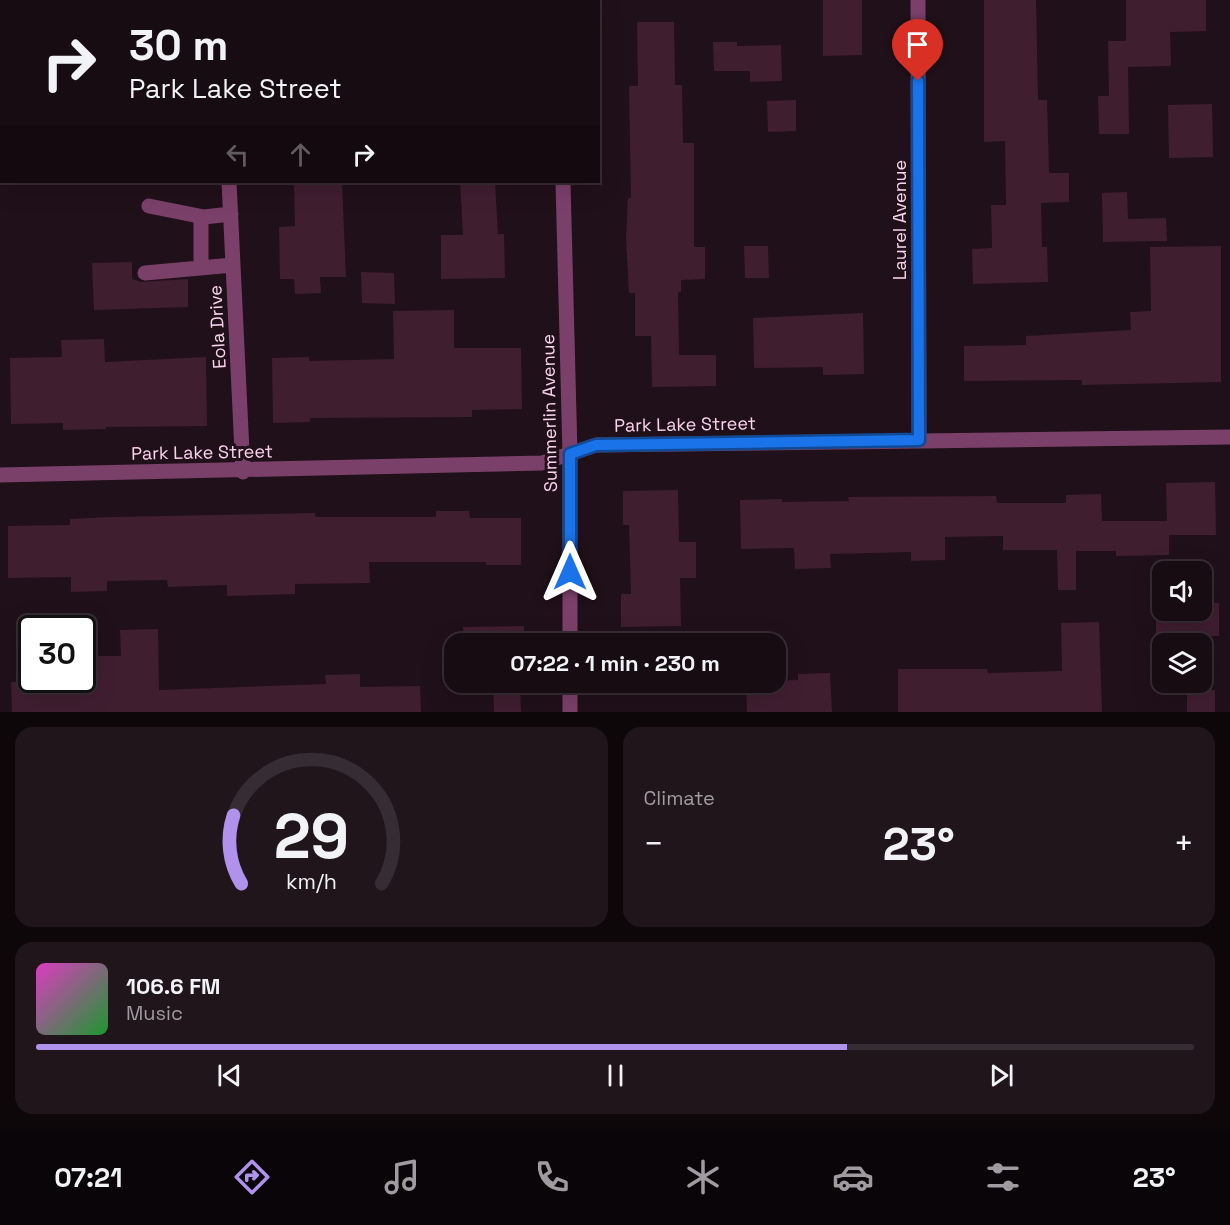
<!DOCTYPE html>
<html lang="en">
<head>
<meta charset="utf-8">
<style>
	body { margin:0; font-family:"Space Grotesk",sans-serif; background:#21151c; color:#f1f3f6; height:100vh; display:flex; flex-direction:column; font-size:22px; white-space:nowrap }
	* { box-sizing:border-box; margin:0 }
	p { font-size:20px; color:#9f9ba0 }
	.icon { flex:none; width:33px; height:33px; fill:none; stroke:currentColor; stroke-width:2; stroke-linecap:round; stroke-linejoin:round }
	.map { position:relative; height:712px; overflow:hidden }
	.side { display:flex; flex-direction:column; gap:15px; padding:15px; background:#0d070a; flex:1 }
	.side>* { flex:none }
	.top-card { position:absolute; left:0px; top:0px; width:600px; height:183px; box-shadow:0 6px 24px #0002,0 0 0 2px #362c33; background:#180c13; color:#f1f3f6; overflow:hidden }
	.controls { position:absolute; left:1152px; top:561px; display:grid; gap:12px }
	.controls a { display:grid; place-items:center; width:60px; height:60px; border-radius:12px; background:#180c13; box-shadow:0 6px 24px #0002,0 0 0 2px #362c33; font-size:30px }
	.speed { position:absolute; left:18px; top:615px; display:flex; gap:12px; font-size:30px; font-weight:700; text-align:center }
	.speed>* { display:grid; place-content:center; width:78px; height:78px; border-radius:50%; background:#180c13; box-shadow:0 6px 24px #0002,0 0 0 2px #362c33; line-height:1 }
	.speed .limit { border:3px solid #111; border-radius:9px; background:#fff; color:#111 }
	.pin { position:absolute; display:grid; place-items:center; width:51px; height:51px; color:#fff; margin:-62px -26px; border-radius:50% 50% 50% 0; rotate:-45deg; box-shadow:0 0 6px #0007 }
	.pin .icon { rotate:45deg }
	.me { position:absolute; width:66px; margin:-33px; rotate:0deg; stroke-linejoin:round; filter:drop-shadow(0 0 4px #0008) }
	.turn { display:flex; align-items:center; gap:21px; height:126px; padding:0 30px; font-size:27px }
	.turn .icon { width:78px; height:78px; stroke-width:2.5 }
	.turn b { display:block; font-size:42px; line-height:51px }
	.lanes { display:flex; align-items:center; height:57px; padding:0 30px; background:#0003; justify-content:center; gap:30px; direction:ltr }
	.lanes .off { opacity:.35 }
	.big { font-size:45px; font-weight:700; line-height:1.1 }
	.side .card { flex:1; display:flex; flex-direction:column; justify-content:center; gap:9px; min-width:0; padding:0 21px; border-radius:18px; background:#21151c }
	.side .dial { align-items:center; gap:0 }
	.dial svg { height:156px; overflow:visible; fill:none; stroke:#362c33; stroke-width:7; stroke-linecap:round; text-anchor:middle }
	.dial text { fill:#f1f3f6; stroke:none }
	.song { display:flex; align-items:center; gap:18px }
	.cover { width:72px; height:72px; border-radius:9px; background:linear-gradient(135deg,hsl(310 70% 55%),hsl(130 70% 35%)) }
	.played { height:6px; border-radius:3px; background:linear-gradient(90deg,#b091ec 70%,#362c33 70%) }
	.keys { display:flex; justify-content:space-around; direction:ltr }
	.heat { display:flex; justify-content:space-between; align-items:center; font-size:33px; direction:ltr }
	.side .tiles { flex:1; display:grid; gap:15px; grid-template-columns:1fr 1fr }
	.card:last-child { grid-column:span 2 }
	.trip { position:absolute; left:444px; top:633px; width:342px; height:60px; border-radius:18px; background:#180c13; box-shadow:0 6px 24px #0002,0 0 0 2px #362c33; font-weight:700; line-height:60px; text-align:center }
	.menu { display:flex; height:96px; justify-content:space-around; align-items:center; background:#0a0508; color:#9f9ba0 }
	.menu .icon { width:42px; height:42px }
	.menu .on { color:#b091ec }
	.menu b { font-size:27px; color:#f1f3f6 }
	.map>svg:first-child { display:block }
	.building { fill:#3f1e30 }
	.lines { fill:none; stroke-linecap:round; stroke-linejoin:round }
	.minor { stroke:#7a4069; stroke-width:15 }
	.route-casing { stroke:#114b97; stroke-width:15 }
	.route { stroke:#1a73e8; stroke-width:10 }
	.labels { text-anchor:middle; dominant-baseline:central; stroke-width:6; stroke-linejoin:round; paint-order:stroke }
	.street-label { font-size:18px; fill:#fad3ec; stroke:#201019 }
</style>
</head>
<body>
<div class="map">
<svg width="1230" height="712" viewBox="0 0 1230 712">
	<rect width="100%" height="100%" fill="#201019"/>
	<path class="building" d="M823,0H862V55L823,56Z
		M984,0H1036L1038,100H1047L1049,173H1069V202L1041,203L1042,247H1047L1048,282L973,284L972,249L992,248L991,205H1006L1005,141L984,142Z
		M1126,0H1206V31L1170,32L1171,66L1128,67L1129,134H1099L1098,96H1109L1108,41H1126Z
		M637,22H674L675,85H682L683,143H694V247H705V279L681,280V292H678L679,355H716V386L652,387L651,336H635V293H629L626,239L628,198H631L629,86H638Z
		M713,42H737V46L781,45L782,81L750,82V71H714Z
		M796,100V131L768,132L767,101Z
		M1212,104L1213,157L1169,158L1168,105Z
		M294,182H342L346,277H320L321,293L295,294L294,279H280L279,227L295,226Z
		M460,182H495L498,234H504L505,278L441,279V235H463Z
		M1127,192L1128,219L1166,218L1167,241L1103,242L1102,193Z
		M744,246H768L769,278H745Z
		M1221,246V382L1082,385V380L964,381V346L1026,345V336L1131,330L1130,312L1151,311L1150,247Z
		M132,262V279L141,282L188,279V307L94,310L92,263Z
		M361,272L394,273L395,304L362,303Z
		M454,310V348H521L522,409L472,410V417L310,418V422L273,423L272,358L309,357V361L394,359L393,311Z
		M863,313L864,374L823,375V367L754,368L753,318Z
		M104,339L105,362L206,357L207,426L106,427V429L63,430V423L11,424L10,358L62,357L61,340Z
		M1215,482L1216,535H1169V555L1116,556V551H1076V590H1058L1057,550H1003V536L945,537V560L911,561V552L830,554L831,568L795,569L794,548L741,549L740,500L782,499V502L849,501L848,497L996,496L997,503H1066V495L1101,494L1102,521H1167L1166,483Z
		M678,490L679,542H696V578H680L681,626L621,627V594H631L629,525H623V491Z
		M436,511H469L470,518H521V565H486V562H369L370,583L295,584V594L227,596V585L168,587L167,580L107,581V591L71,592V577L8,578V526L70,525V519L111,517L315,513V517H436Z
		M1202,603H1219V636L1156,637V610H1202Z
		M1099,622L1102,712H898V669H987L988,673L1062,671L1061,623Z
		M524,626V644H464L463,627Z
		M158,629L159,690L326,684L325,675L360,674V687L420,686L421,712H12L11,682L82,680V656H121L120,630Z
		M830,673L832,712H747L746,682L798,680V674Z
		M493,686H520L521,712H494Z
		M1215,690V712H1187V691Z"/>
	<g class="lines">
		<path class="minor" d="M221,0V2
			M562,0V2
			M918,0L919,440
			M229,182L243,472
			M563,182L570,454V644
			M149,206L204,217L231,214
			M201,217V267
			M145,273L233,265
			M0,475L542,463L596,445L1230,437
			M570,682V712"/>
	</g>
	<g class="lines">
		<g class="route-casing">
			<path id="route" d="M570,572V454L596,445L919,440L918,81"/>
		</g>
		<use href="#route" class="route"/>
	</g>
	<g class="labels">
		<g class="street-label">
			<text transform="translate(899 220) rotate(-90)">Laurel Avenue</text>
			<text transform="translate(217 327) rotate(-93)">Eola Drive</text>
			<text transform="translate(549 413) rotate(-91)">Summerlin Avenue</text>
			<text transform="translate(685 424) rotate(-1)">Park Lake Street</text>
			<text transform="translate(202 452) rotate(-1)">Park Lake Street</text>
		</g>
	</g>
</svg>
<div class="controls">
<a><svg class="icon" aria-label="sound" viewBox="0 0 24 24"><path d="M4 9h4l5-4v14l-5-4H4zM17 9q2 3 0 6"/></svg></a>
<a><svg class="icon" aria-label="layers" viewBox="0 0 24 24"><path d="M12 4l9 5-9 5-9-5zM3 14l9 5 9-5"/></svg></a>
</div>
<div class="speed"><div class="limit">30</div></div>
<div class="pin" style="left:918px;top:81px;background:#d93025"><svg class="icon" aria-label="arrive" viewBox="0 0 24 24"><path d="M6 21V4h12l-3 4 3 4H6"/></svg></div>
<svg class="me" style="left:570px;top:572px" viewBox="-20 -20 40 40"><path d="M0-17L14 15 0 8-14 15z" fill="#1a73e8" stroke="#fff" stroke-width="4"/></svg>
<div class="trip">07:22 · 1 min · 230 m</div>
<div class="top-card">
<div class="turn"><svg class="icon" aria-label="right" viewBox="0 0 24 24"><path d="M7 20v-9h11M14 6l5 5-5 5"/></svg><div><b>30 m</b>Park Lake Street</div></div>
<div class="lanes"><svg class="icon off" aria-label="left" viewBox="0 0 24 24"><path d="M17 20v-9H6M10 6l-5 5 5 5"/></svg><svg class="icon off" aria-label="ahead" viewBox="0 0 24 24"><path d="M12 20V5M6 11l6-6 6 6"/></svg><svg class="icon" aria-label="right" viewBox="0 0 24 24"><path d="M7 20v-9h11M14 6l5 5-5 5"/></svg></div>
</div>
</div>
<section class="side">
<div class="tiles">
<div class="card dial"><svg viewBox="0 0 100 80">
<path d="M14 69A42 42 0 1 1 86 69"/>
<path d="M14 69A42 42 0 0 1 10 34" stroke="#b091ec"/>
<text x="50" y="56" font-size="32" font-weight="700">29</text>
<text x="50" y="72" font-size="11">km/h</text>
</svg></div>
<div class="card"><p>Climate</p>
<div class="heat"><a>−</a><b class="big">23°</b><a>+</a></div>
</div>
<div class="card">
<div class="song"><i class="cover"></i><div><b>106.6 FM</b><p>Music</p></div></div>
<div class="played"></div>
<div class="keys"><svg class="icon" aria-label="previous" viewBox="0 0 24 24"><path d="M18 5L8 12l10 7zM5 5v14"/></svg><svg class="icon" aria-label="pause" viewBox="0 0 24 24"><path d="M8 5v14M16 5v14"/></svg><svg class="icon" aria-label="next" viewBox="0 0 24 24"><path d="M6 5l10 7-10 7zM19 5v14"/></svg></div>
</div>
</div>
</section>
<nav class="menu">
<b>07:21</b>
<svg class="icon on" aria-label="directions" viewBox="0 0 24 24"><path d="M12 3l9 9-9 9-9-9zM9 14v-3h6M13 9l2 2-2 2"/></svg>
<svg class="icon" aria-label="music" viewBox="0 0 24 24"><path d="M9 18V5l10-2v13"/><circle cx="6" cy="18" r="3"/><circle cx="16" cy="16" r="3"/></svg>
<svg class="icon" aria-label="phone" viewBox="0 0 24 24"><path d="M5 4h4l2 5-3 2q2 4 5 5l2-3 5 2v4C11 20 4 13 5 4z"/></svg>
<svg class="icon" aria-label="climate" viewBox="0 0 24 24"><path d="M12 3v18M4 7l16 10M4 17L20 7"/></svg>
<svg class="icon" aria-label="car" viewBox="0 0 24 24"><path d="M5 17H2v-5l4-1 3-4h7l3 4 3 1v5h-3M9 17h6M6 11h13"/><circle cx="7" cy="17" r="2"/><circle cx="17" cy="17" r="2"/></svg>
<svg class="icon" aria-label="filters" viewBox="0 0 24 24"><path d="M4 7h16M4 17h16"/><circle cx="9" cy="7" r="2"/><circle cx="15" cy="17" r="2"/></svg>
<b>23°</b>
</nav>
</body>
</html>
